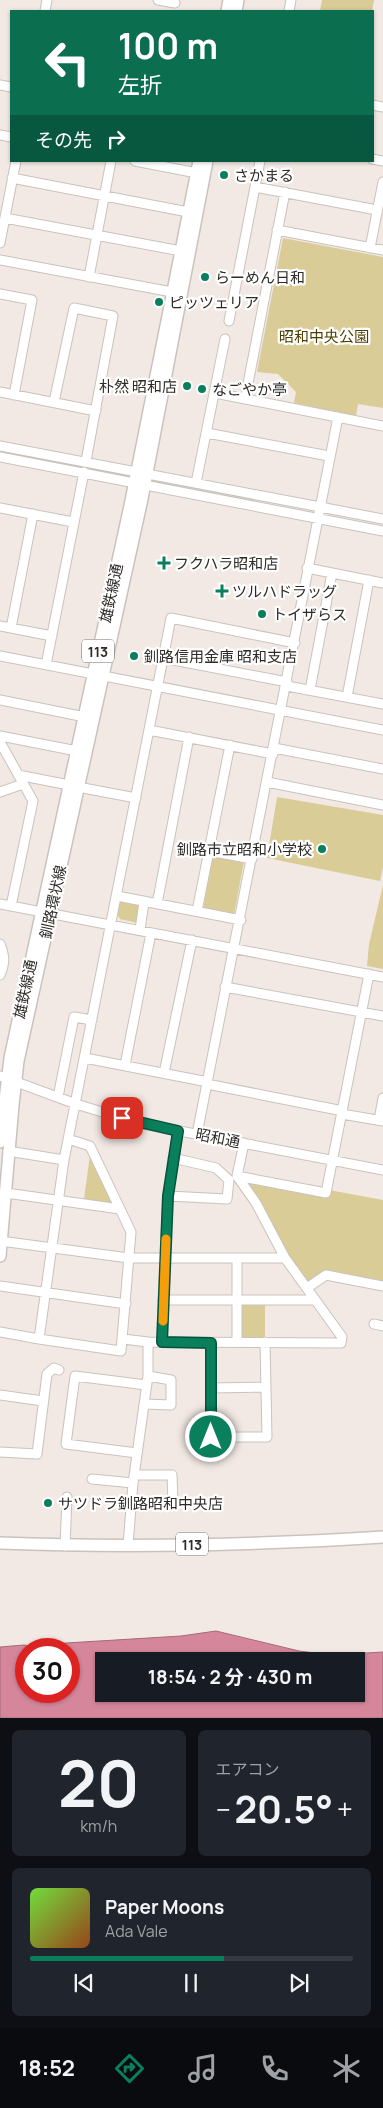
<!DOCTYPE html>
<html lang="ja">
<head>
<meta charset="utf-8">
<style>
	body { margin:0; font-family:Manrope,"Noto Sans JP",sans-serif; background:#20242c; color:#f1f3f6; height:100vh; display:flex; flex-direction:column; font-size:19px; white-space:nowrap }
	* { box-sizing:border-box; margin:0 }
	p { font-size:16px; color:#9ea1a6 }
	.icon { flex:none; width:28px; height:28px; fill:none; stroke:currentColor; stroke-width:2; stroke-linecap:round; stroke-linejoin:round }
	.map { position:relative; height:1718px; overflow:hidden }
	.side { display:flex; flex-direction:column; gap:12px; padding:12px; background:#0d0f14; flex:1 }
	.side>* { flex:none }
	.top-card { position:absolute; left:10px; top:10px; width:364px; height:152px; border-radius:0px; box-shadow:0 1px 4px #0004; background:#0b6e4f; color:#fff; overflow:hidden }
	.speed { position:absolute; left:15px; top:1638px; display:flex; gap:10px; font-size:25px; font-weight:700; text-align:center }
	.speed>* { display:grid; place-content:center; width:65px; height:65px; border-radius:50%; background:#171b24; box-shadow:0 1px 4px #0004; line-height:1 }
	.speed .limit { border:8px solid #d22; background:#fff; color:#111 }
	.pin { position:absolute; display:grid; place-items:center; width:42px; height:42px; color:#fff; margin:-21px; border-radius:10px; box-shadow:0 2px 8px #0006 }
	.me { position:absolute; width:55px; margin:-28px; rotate:0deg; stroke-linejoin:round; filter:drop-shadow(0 0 4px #0008) }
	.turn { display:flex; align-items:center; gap:18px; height:105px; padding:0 25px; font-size:22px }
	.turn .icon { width:65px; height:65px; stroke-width:2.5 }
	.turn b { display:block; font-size:35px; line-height:42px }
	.then { display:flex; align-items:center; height:48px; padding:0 25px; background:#0003; gap:10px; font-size:19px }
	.big { font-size:38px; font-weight:700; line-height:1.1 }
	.side .widget { flex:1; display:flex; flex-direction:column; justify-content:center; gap:8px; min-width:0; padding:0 18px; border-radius:8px; background:#20242c }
	.side .dial { align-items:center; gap:0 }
	.dial b { font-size:65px; line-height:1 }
	.song { display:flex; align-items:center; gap:15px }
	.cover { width:60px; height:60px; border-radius:8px; background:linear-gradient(135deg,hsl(100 70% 55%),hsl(20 70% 35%)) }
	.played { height:5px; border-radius:2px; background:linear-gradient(90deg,#0a7f5c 60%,#363941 60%) }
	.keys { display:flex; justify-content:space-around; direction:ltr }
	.heat { display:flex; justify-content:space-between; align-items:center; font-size:28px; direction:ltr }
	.side .tiles { flex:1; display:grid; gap:12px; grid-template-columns:1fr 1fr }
	.widget:last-child { grid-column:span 2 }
	.trip { position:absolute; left:95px; top:1652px; width:270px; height:50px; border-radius:0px; background:#171b24; box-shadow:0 1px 4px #0004; font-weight:700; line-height:50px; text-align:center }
	.tab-bar { display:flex; height:80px; justify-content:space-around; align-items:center; background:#090b0e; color:#9ea1a6 }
	.tab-bar .icon { width:35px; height:35px }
	.tab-bar .selected { color:#0a7f5c }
	.tab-bar b { font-size:22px; color:#f1f3f6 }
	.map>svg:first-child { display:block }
	.green { fill:#d9cc96 }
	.water { fill:#d5869b; stroke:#a36a78; fill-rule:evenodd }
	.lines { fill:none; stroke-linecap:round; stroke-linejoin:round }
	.minor-casing { stroke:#cac2bd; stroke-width:11 }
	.major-casing { stroke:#cac2bd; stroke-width:14 }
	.minor { stroke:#fff; stroke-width:9 }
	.major { stroke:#fff; stroke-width:11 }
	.route-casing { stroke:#06533c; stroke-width:12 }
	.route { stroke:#0a7f5c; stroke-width:9 }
	.slow { stroke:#f59e0b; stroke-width:9 }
	.poi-dot { fill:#0a7f5c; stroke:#fff; stroke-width:2 }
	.labels { text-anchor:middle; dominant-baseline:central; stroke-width:4.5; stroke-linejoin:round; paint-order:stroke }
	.shield { fill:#fff; stroke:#6c6a68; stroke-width:1 }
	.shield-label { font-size:14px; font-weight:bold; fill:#2d2a28 }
	.poi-label { font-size:15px; fill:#2d2a28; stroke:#fff; text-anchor:start }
	.park-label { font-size:15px; fill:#4c3f00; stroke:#fff }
	.street-label { font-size:15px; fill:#2d2a28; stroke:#fff }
</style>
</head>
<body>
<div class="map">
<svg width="383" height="1718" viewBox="0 0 383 1718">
	<rect width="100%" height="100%" fill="#f2e9e4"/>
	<path class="green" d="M322,0H374L372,11H320Z
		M283,238L383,257V408L358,404L356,416L294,403L296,392L278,374L257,372Z
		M277,797L383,815V867L380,881L267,858Z
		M213,855L244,861L234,915L203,909Z
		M383,885V969L367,966L369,944Z
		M120,900L141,905L138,923L120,919L117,914Z
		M90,1155L112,1201L109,1205L84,1199Z
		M248,1180L329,1190L383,1200V1283L326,1272L308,1284L288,1257L246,1185Z
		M241,1304L265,1305V1338L240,1337Z"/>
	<path class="water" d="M216,1631L299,1651L330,1655L383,1652V1718H0V1647L24,1645L42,1648L66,1643L181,1636ZM26,1649H69V1691H26ZM104,1661H356V1694H104Z"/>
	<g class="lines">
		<g class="minor-casing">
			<path id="minor" d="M158,0L175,3
				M45,11L47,0
				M289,11L291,0
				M0,85L11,87
				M372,105L383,107
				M0,135L11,137
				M372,159L383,161
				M135,161L197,173
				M12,178L188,212
				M255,187L377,210
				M5,218L181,251
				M277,230L383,250
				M0,243L16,161
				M370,248L383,182
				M0,260L172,292
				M89,277L111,161
				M0,294L32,300L14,395
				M229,321L260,161
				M0,392L96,411
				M215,393L383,426
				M245,399L285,192
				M54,402L74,308L113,316L86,461
				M207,433L329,456
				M0,446L383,519
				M0,457L383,531
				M196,483L225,339
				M0,508L73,522
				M307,568L383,583
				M0,626L52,636
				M11,628L33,514
				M0,656L383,730
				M163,658L287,682
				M46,665L84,472
				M287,686L383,704
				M310,690L332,573
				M347,697L369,580
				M0,700L85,717
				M149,730L273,754
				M0,736L77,751
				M0,742L33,801L11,906
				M274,748L383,769
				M18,775L69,785
				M267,782L383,805
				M78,787L136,798
				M0,792L23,784
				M209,851L252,859
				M117,896L241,920
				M0,904L383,977
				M157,904L189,737
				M197,911L230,745
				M140,930L144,902
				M0,944C5,956 5,963 0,975
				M225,987L383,1016
				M85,1058L208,1082
				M125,1065L151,933
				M164,1073L192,940
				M0,1076L76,1104L138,1123L383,1170
				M207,1084L343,1111
				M58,1097L74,1017L92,1020
				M342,1114L383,1121
				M379,1120L383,1098
				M197,1134L338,417
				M68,1139L90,1146L131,1232L121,1351L39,1339L64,1160L171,618L295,643
				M244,1143L237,1176L326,1193L369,974
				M8,1151L64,1160
				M6,1193L120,1209
				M168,1196L227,1199L229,1180L216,1168L173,1158
				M0,1241L129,1258H285
				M237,1258V1341
				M0,1286L126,1304
				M307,1288L326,1275L383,1286
				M163,1300H315
				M374,1324L383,1326
				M0,1332L39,1339
				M123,1339L148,1342L341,1343L342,1337L285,1258L256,1203L237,1176
				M162,1342L168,1196L178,1131
				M211,1343V1437H267L265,1342
				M211,1388L266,1387
				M0,1395L43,1401
				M144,1404L171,1405V1380L148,1376
				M0,1452L37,1454L47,1374L54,1368L59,1370
				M137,1453L66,1444L75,1376L146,1385
				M92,1479L133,1483
				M131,1504L173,1503L172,1475H134
				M128,1545L133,1483L148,1376V1342
				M65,1546L67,1497"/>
		</g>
		<g class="major-casing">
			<path id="major" d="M227,11L229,0
				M236,11L238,0
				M0,1142L10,1058L131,501L199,161
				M0,1256L13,1105L18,1061L142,499L207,161
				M0,1543C127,1548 256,1545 383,1537"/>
		</g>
		<use href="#minor" class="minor"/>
		<use href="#major" class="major"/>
	</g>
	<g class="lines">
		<g class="route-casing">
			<path id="route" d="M122,1118L178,1131L168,1196L162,1342L211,1343V1437"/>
		</g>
		<use href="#route" class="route"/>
		<path class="slow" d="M163,1321L166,1239"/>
	</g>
	<g class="poi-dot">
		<circle cx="224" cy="175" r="5"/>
		<circle cx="205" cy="277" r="5"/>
		<circle cx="159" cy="302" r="5"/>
		<circle cx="187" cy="386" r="5"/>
		<circle cx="202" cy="389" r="5"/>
		<path d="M161.5 555.5h5v5h5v5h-5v5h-5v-5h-5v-5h5z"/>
		<path d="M219.5 583.5h5v5h5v5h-5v5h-5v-5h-5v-5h5z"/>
		<circle cx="262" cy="614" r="5"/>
		<circle cx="134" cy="656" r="5"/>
		<circle cx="322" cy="849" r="5"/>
		<circle cx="48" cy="1503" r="5"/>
	</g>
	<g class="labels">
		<g class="shield">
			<rect x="82" y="639.5" width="32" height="23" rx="4"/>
			<rect x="176" y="1532.5" width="32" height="23" rx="4"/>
		</g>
		<g class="shield-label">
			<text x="98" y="651">113</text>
			<text x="192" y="1544">113</text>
		</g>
		<g class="poi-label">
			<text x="234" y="175">さかまる</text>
			<text x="215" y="277">らーめん日和</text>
			<text x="169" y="302">ピッツェリア</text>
			<text x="177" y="386" text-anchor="end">朴然 昭和店</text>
			<text x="212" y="389">なごやか亭</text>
			<text x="174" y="563">フクハラ昭和店</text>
			<text x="232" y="591">ツルハドラッグ</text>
			<text x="272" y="614">トイザらス</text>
			<text x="144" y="656">釧路信用金庫 昭和支店</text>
			<text x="312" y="849" text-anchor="end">釧路市立昭和小学校</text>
			<text x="58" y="1503">サツドラ釧路昭和中央店</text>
		</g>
		<g class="park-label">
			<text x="324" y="336">昭和中央公園</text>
		</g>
		<g class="street-label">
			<text transform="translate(111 593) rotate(-78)">雄鉄線通</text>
			<text transform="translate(53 902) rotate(-78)">釧路環状線</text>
			<text transform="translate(25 989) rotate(-78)">雄鉄線通</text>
			<text transform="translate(218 1138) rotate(11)">昭和通</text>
		</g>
	</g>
</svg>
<div class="speed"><div class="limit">30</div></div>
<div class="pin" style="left:122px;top:1118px;background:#d93025"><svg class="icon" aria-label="arrive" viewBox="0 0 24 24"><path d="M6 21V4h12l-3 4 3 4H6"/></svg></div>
<svg class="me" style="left:211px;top:1437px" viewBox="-20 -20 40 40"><circle r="17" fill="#0a7f5c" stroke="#fff" stroke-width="3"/><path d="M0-11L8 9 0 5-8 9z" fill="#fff"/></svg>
<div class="trip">18:54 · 2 分 · 430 m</div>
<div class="top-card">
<div class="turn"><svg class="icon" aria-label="left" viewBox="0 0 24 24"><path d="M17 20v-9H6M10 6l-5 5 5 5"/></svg><div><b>100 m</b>左折</div></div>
<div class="then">その先<svg class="icon" aria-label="right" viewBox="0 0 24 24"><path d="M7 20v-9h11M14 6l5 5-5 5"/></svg></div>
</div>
</div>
<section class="side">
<div class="tiles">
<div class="widget dial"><b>20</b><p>km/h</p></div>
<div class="widget"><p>エアコン</p>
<div class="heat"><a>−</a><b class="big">20.5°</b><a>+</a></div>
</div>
<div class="widget">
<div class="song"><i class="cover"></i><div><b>Paper Moons</b><p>Ada Vale</p></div></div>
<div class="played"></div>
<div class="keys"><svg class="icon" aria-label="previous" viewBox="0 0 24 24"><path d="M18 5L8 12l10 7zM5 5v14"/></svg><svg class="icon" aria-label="pause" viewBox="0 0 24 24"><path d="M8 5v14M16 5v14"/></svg><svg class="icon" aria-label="next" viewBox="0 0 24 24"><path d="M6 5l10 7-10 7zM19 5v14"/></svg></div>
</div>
</div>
</section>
<nav class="tab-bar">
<b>18:52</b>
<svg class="icon selected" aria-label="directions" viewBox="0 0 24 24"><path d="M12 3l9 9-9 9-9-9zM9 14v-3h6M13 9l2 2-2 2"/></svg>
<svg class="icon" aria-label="music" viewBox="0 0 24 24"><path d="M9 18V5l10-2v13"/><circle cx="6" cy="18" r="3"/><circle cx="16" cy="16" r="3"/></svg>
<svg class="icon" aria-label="phone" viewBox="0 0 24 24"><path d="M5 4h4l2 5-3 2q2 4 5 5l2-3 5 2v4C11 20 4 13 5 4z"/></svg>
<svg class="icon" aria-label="climate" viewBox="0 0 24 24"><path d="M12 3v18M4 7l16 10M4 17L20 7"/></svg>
</nav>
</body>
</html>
